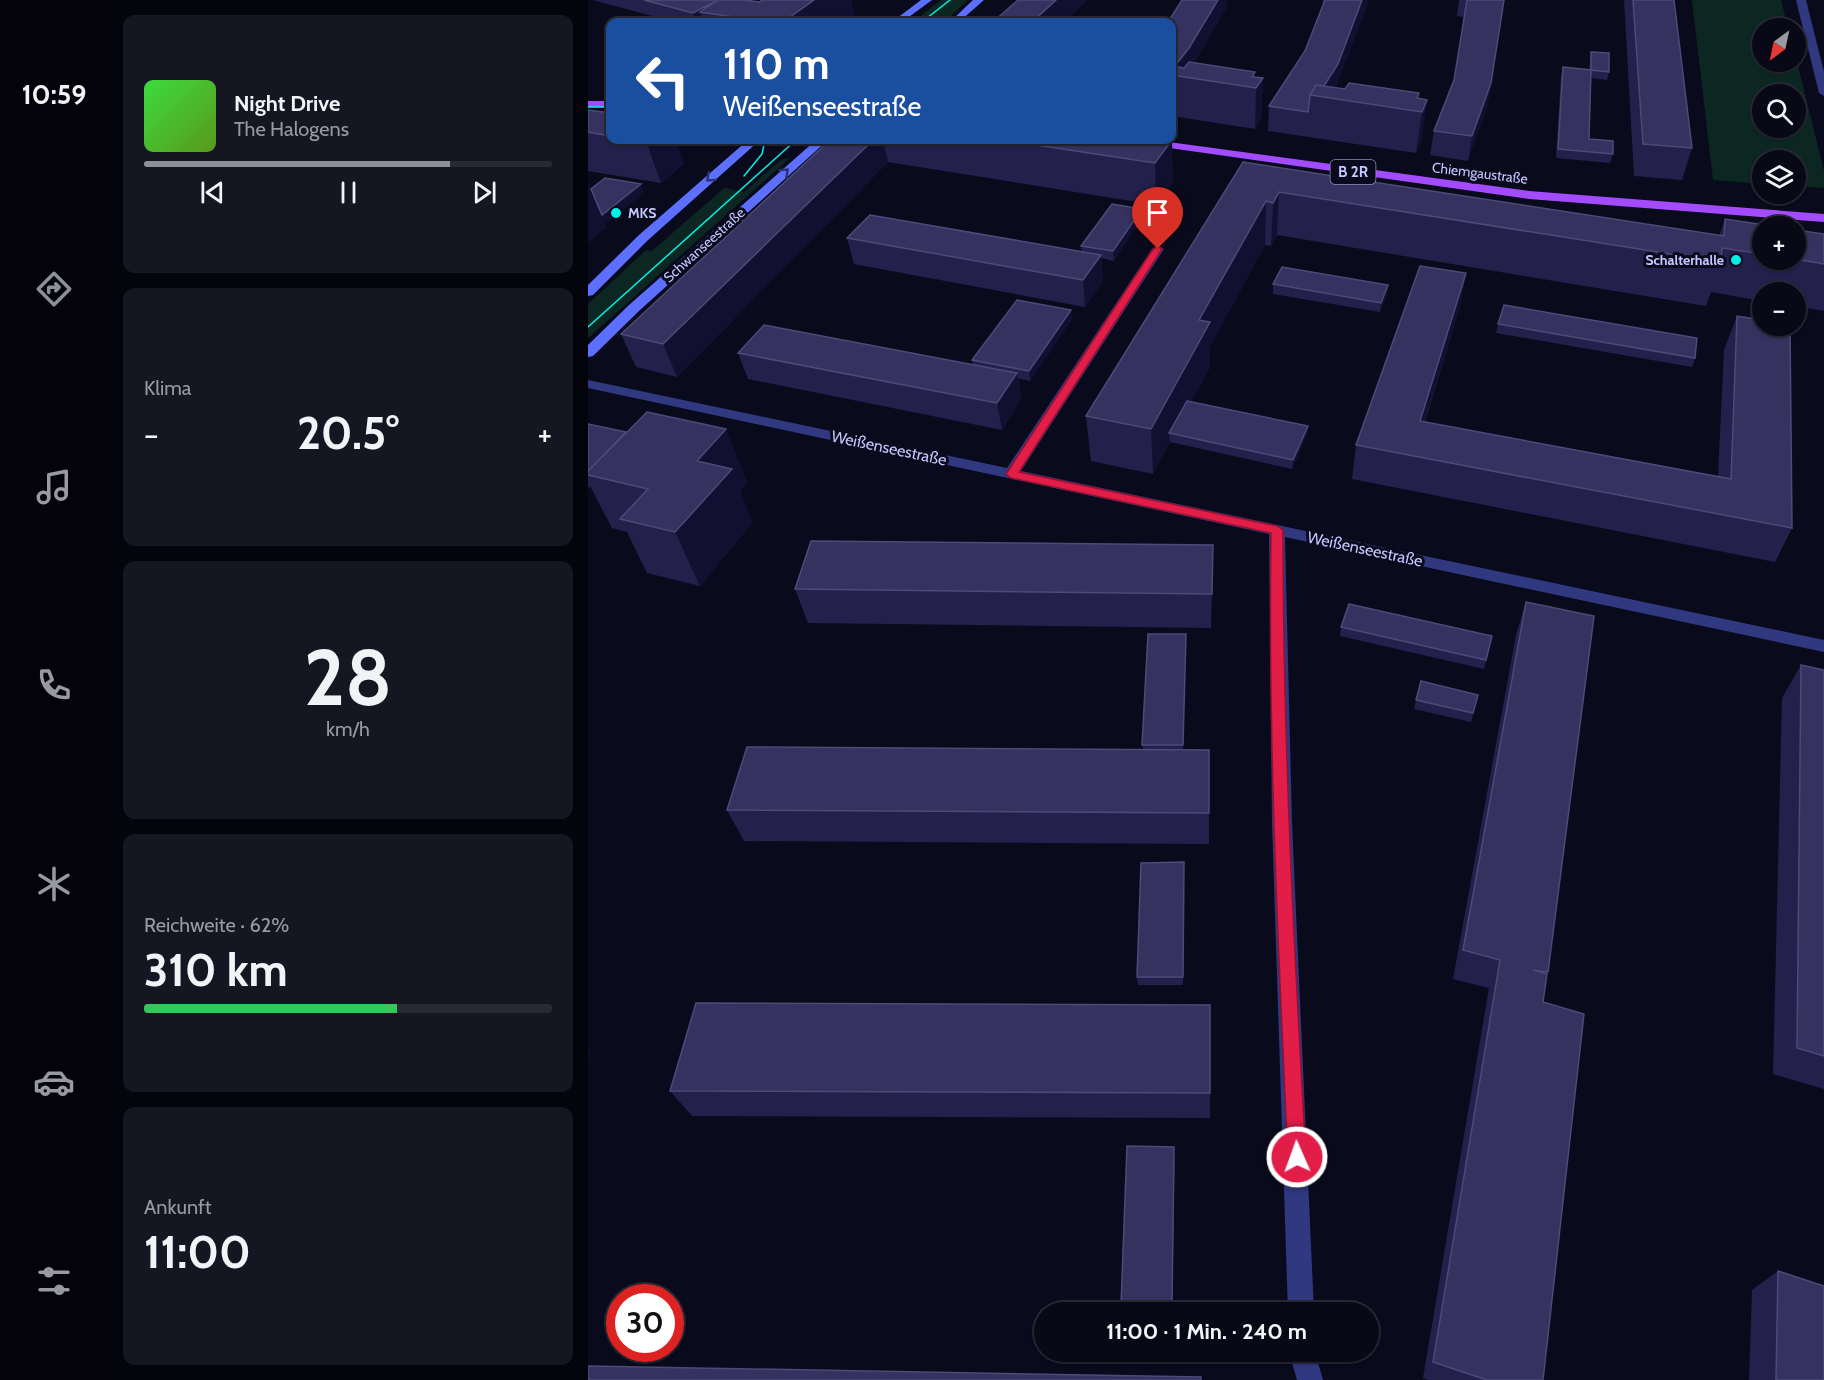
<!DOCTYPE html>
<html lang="de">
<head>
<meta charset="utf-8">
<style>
	body { margin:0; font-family:Cabin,sans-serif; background:#161623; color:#f1f3f6; height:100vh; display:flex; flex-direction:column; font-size:22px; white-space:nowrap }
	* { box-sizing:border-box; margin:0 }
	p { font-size:20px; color:#989aa1 }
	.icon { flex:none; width:33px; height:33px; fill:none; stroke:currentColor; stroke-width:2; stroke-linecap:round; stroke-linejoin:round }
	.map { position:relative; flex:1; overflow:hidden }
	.panel { display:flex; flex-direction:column; gap:15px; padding:15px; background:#04040c; width:480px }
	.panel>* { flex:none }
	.guide { position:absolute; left:18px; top:18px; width:570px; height:126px; border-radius:12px; box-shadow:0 2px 4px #0004,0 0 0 2px #292935; background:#1a4fa0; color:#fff; overflow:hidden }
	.needle { width:39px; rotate:213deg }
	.controls { position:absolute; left:1164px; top:18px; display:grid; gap:12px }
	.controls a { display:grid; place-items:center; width:54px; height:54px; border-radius:50%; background:#080816; box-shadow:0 2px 4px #0004,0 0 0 2px #292935; font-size:30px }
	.speed { position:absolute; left:18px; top:1284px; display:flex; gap:12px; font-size:30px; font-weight:700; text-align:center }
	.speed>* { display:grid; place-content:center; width:78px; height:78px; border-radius:50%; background:#080816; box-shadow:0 2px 4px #0004,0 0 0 2px #292935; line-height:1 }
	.speed .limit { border:9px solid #d22; background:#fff; color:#111 }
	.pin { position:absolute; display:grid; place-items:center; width:51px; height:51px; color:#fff; margin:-62px -26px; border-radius:50% 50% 50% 0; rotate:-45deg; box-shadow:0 0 6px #0007 }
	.pin .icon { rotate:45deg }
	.me { position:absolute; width:66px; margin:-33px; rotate:358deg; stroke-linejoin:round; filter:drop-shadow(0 0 4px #0008) }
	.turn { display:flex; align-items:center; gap:21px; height:126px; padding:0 18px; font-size:27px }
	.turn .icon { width:78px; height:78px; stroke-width:2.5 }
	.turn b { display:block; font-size:42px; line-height:51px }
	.big { font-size:45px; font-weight:700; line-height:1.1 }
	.panel .widget { flex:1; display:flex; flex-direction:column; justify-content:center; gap:9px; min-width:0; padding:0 21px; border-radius:12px; background:#161623 }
	.panel .dial { align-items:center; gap:0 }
	.dial b { font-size:78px; line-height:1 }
	.song { display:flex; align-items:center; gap:18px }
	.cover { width:72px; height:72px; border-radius:9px; background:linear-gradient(135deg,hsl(120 70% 55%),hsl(90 70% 35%)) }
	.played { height:6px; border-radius:3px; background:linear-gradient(90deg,#8c9099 75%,#292935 75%) }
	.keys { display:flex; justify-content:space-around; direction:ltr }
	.heat { display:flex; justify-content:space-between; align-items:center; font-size:33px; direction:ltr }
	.charge { height:9px; border-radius:4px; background:linear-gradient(90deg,#34c759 62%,#292935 0) }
	.trip { position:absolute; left:446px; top:1302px; width:345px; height:60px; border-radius:30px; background:#080816; box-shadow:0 2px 4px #0004,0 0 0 2px #292935; font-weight:700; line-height:60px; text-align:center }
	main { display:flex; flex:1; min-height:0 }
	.tabs { display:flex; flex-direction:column; width:108px; justify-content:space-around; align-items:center; background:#030309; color:#989aa1 }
	.tabs .icon { width:42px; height:42px }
	.tabs .active { color:#8c9099 }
	.tabs b { font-size:27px; color:#f1f3f6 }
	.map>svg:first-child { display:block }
	.green { fill:#0c2722; fill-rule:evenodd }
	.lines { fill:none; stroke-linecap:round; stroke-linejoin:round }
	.street { fill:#303880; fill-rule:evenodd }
	.secondary { fill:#5c6fff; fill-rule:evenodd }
	.primary { fill:#a34cff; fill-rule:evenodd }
	.tram { stroke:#00f0e7; stroke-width:1.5 }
	.wall { fill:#23214c }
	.shaded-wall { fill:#121031 }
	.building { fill:#353260; stroke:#4b4a79; stroke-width:1.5 }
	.oneway { stroke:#2b3277 }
	.route { fill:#e11d48; stroke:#92132f; stroke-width:1.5 }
	.poi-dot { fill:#00f0e7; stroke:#0a0a1d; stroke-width:2 }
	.labels { text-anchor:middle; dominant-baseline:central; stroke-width:6; stroke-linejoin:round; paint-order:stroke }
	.far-street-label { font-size:14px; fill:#c5c7ff; stroke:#0a0a1d }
	.far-poi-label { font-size:14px; font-weight:bold; fill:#c5c7ff; stroke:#0a0a1d; text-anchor:start }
	.shield { fill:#0a0a1d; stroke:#8d8ebb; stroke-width:1.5 }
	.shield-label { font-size:15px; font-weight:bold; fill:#c5c7ff }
	.street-label { font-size:16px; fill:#c5c7ff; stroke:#0a0a1d }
</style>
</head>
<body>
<main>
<nav class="tabs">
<b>10:59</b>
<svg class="icon active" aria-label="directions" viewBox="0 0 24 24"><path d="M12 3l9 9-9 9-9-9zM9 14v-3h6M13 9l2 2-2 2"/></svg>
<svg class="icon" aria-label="music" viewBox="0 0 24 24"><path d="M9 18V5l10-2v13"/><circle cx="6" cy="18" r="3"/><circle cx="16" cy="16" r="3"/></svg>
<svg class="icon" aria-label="phone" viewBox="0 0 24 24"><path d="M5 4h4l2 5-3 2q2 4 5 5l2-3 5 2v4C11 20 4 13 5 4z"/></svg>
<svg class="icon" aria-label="climate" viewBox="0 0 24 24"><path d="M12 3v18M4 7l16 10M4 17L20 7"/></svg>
<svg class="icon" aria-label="car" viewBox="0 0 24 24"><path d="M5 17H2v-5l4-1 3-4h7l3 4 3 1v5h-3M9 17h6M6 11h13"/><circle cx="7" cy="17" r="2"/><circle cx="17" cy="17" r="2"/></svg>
<svg class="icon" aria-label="filters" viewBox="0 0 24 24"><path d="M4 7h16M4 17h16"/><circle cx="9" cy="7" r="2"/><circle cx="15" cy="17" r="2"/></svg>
</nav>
<section class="panel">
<div class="widget">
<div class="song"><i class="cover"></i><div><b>Night Drive</b><p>The Halogens</p></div></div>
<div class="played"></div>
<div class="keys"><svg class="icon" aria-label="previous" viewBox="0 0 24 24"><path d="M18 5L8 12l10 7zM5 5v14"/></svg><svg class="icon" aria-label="pause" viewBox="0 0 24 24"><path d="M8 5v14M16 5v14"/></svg><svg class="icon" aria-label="next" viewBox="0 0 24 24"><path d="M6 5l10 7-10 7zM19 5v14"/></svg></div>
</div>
<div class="widget"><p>Klima</p>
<div class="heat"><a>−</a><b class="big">20.5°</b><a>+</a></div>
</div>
<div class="widget dial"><b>28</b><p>km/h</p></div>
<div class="widget"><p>Reichweite · 62%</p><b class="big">310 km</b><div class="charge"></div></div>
<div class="widget"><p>Ankunft</p><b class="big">11:00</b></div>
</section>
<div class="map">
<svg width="1236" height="1380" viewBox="0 0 1236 1380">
	<rect width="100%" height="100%" fill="#0a0a1d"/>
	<path class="green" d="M353,0H380L357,21L325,22Z
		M1104,0H1193L1200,28H1174V62H1208V58L1236,171V188L1208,186V160H1174V184L1125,180ZM1174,94H1208V128H1174Z
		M202,158L0,338V304L58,250L64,251L136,188L156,192L194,159Z"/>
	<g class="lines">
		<path class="street" d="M1208,0H1218L1236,72V96L1231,93Z
			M570,245L576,249L433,471L1236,640V652L697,537L704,823L726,1312H700L684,823L681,534L0,388V380L419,468L564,249Z
			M701,1352H727L735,1380H709Z"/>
		<path class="secondary" d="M333,0H344L314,22H304Z
			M385,0H396L371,22H362Z
			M160,140H172L59,241L5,295L0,296V285L51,235Z
			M228,140H240L51,311L5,356L0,357V345L41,305Z"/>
		<path class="primary" d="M0,101H22V107H0Z
			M541,140H566L941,191L1236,214V222L941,199L546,143Z"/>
		<path class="tram" d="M334,22L362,0
			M0,107H22
			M156,176L174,154L177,140
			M0,327L208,140"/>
	</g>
	<path class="wall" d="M5,0H157L171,2L175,0H263L266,15L256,22H86Z
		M735,0H781L747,88L757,89L831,93L830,99L839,100L833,141L828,153L680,131L681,106L717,51L736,3H735Z
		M871,0H916L899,107L880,161L842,155L846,131L866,80L877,17L869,16Z
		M1036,0H1086L1104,148L1094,180L1046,176Z
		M639,6L606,63L675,78L673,119L667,129L584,116V22Z
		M1003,52L1021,72L1019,80L1003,78L1001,139L1025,154L1022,163L968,158L973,76L975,67L1001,70L1002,60Z
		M0,110L22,113V140H87L96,164L73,183L0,171Z
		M242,140H579L585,182L568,205L300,162L89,377L48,367L33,334Z
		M655,162L1131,236L1137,219L1174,226V260H1208L1236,234V311L1208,306V292H1174V301L1123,292L1118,306L689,235L683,246L677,245L622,346V367L603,402L720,426L719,435L704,469L582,442L565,474L503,461L498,416Z
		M554,209V218L526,261L513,258L515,281L497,307L266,264L259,238L494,251L493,246Z
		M878,273L872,306L837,422L1130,476L1136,350L1149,316L1204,528L1187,562L764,479L768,445Z
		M685,284L800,285L799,294L792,312L685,294Z
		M484,319L442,381L430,378L433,399L414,430L160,379L150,353L385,365L384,360Z
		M910,324L1107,358L1104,367L908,333Z
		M0,424L38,432L138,429L159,483L152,491L164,523L112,586L59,573L39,532L24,528L2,486L0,488Z
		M625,545L623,628L220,623L207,589Z
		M938,602L960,972L958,976L955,1002V1380H840L835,1378L901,988L865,979L928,635Z
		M753,627L904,636L896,669L752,636Z
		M598,634L595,750H621V844L156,841L139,810L555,749L554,745Z
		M1213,665L1236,670V1089L1185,1074L1194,698Z
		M890,695L883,722L826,709L828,700Z
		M596,862L595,985H550L549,977Z
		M622,1005V1118L104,1116L82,1091Z
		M587,1153L584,1310H534L533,1305Z
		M1190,1271L1236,1380H1161L1164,1290Z"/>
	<path class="shaded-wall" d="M131,0L112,12L115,22H107L105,13Z
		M226,0H263L266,15L256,22H195Z
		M468,0H499L477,22H444Z
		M630,0H639V6L601,72L584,70Z
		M774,0H781L748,88L741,98L730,97Z
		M675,78L673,119L667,129L668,88Z
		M903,83L899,107L880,161L884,136Z
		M839,100L833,141L828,153L834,112Z
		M60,140H87L96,164L73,183L58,141Z
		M285,140H295L300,162L89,377L75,344Z
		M584,140L585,182L568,205L567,163Z
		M1,184L14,215L53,184L56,193L17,224L19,227L0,243V185Z
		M691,192L689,235L683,246L685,203Z
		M678,201L677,245L622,346V367L586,434L581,433L582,442L565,474L563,429L611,320Z
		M554,209V218L526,261L525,251Z
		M513,255L515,281L497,307L495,280Z
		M878,273L872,306L826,455L832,421Z
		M800,285L799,294L792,312L793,303Z
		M483,310L484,319L442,381L441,371Z
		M429,373L433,399L414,430L409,403Z
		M720,426L719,435L704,469L705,460Z
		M138,429L159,483L152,491L164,523L112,586L87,532L109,461Z
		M0,1049L3,1052L0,1058Z"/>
	<path class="building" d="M56,0H130L105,13Z
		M130,0H157L171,2L175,0H226L195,22H180L112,12Z
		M430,0H468L444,22H405Z
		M594,0H630L601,48L586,67L584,66V22H580Z
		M737,0H774L750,64L736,86L728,85L722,95L720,112L681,106L717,51Z
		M879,0H916L903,83L884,136L846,131L866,80Z
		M1045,0H1086L1104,148L1055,144Z
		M1003,52L1021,53V72L1003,70Z
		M601,62L667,72L664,77L675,78L668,88L584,75V66L596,68Z
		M975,67L1003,70L1001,139L1025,141V154L970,149Z
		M761,83L831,93L829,98L839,100L834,112L722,95L728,85L757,89Z
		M0,110L22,113V136L0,132Z
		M242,140H285L75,344L33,334Z
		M414,140H584L567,163Z
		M655,162L1136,236L1137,219L1184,226H1174V254L1134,248L1133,262L691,192L685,203L678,201L611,320L622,322L563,429L498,416Z
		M17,178L53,184L14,215L3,189Z
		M524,204L554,209L525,251L493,246Z
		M282,215L513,255L495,280L259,238Z
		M1208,230L1236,234V264L1208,259Z
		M832,266L878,273L832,421L1143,479L1149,316L1174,320V326H1202L1204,528L768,445Z
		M694,267L800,285L793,303L685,284Z
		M429,300L483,310L441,371L384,360Z
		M916,305L1109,338L1107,358L910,324Z
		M176,325L429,373L409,403L150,353Z
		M599,401L720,426L705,460L581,433Z
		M59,412L138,429L109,461L144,469L87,532L32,519L60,489L0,475V471Z
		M0,424L38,432L0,471Z
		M223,541L625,545L624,594L207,589Z
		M938,602L1006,616L960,972L945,970L959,974L955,1002L996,1014L955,1380H899L845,1362L912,960L875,950Z
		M761,604L904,636L898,660L753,627Z
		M560,634H598L595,745H554Z
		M1213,665L1236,670V1056L1209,1048Z
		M833,681L890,695L885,713L828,700Z
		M159,747L621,750V813L139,810Z
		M596,862L595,977H549L553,863Z
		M108,1003L622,1005V1093L82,1091Z
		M539,1146L586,1147L584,1305H533Z
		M1190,1271L1236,1286V1380H1188Z
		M0,1366L613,1377V1380H0Z"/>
	<defs><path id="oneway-chevron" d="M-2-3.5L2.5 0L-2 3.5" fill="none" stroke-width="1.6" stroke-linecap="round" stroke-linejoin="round" transform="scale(1.5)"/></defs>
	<g class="oneway">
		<use href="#oneway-chevron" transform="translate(197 172) rotate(-42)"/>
		<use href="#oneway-chevron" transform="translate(122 178) rotate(138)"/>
	</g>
	<path class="route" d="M570,246L574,249L431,472L689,526L695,530C695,739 706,948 718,1157L715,1164L709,1166L702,1164L700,1157C690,949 680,741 683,533L423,478L418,474L565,249Z"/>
	<g class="poi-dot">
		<circle cx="28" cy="213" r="6"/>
		<circle cx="1148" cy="260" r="6"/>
	</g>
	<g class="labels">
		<g class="far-street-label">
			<text transform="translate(892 173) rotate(7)">Chiemgaustraße</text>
			<text transform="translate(116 245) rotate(-42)">Schwanseestraße</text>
		</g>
		<g class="far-poi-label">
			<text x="40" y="213">MKS</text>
			<text x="1136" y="260" text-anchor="end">Schalterhalle</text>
		</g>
		<rect class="shield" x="742.5" y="160" width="45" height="24" rx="4.5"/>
		<g class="shield-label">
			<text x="765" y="172">B 2R</text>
		</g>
		<g class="street-label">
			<text transform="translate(301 448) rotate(12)">Weißenseestraße</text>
			<text transform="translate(777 549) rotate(12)">Weißenseestraße</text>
		</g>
	</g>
</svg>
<div class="controls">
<a><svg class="needle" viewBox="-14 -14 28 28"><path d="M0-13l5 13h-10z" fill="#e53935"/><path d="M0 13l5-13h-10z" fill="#989aa1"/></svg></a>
<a><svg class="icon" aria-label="search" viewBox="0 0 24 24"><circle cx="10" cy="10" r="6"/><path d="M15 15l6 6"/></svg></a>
<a><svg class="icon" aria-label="layers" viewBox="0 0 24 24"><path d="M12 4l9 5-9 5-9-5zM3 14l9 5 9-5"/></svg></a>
<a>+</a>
<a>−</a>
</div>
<div class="speed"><div class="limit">30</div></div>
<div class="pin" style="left:570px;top:249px;background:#d93025"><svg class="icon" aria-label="arrive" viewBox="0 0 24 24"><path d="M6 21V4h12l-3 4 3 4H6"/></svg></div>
<svg class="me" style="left:709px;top:1157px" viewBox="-20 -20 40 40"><circle r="17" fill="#e11d48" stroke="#fff" stroke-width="3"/><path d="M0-11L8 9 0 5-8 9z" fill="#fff"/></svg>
<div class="trip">11:00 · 1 Min. · 240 m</div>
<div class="guide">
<div class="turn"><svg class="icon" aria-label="left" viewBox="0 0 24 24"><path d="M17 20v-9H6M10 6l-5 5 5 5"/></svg><div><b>110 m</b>Weißenseestraße</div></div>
</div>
</div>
</main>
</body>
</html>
